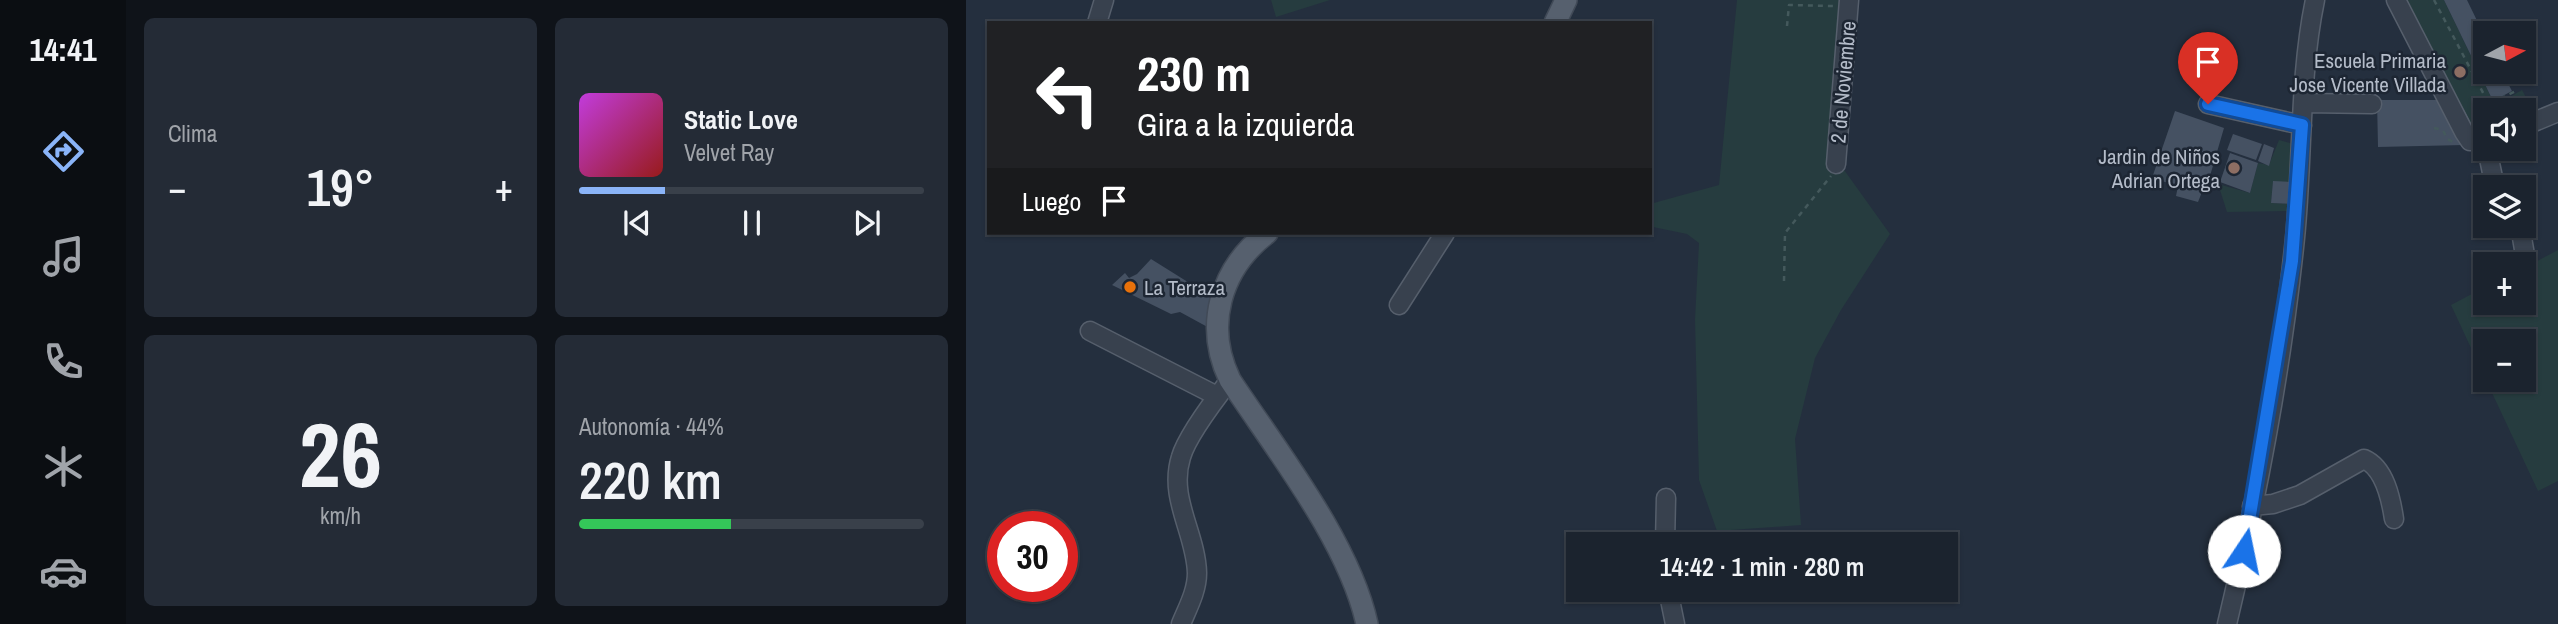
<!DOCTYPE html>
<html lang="es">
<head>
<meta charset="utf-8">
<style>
	body { margin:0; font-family:"Archivo Narrow",sans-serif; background:#242b36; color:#f1f3f6; height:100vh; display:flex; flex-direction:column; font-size:26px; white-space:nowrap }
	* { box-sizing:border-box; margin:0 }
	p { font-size:23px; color:#a0a4aa }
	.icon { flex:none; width:38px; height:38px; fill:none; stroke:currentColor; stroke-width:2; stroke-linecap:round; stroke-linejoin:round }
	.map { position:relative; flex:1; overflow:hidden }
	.side { display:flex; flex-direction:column; gap:18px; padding:18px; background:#0f1319; width:840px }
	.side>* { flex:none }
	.banner { position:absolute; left:21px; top:21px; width:665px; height:214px; border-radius:0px; box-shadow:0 2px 5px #0004,0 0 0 2px #39404a; background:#202124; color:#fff; overflow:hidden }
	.needle { width:46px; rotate:83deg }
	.tools { position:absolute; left:1507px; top:21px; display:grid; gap:14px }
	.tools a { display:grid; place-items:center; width:63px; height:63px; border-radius:0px; background:#1b232e; box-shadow:0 2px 5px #0004,0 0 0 2px #39404a; font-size:35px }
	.speed { position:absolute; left:21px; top:511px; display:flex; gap:14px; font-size:35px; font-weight:700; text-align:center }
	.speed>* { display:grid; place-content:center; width:91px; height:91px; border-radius:50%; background:#1b232e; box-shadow:0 2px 5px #0004,0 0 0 2px #39404a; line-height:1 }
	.speed .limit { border:10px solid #d22; background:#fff; color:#111 }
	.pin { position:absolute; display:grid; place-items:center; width:60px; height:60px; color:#fff; margin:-72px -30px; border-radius:50% 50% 50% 0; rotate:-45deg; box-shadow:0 0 7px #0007 }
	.pin .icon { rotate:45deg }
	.me { position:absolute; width:77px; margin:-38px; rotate:11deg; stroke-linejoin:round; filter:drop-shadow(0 0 5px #0008) }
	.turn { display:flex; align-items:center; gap:24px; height:147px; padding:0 35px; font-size:32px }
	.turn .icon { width:91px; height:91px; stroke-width:2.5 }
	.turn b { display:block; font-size:49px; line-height:60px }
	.then { display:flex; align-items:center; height:66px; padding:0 35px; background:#0003; gap:14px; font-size:26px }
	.big { font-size:52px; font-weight:600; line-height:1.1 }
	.side .tile { flex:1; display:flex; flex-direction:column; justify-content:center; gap:10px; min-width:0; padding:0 24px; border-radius:10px; background:#242b36 }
	.side .dial { align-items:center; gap:0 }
	.dial b { font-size:91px; line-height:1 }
	.song { display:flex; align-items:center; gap:21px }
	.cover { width:84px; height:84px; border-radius:10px; background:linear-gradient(135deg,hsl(290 70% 55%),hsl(0 70% 35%)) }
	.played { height:7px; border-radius:4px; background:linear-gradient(90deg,#8ab4f8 25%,#39404a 25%) }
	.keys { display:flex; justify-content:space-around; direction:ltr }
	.heat { display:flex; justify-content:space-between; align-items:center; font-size:38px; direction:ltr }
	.charge { height:10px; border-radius:5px; background:linear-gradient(90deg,#34c759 44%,#39404a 0) }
	.side .tiles { flex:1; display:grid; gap:18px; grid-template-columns:repeat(2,1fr) }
	.trip { position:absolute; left:600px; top:532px; width:392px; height:70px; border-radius:0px; background:#1b232e; box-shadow:0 2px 5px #0004,0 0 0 2px #39404a; font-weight:600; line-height:70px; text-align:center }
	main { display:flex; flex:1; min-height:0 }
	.tab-bar { display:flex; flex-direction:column; width:126px; justify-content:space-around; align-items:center; background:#0b0e12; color:#a0a4aa }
	.tab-bar .icon { width:49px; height:49px }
	.tab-bar .on { color:#8ab4f8 }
	.tab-bar b { font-size:32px; color:#f1f3f6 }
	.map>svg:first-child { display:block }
	.green { fill:#263c3f }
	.building { fill:#455162 }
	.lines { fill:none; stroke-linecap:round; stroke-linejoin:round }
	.minor-casing { stroke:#565f6c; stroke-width:21 }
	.major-casing { stroke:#414a57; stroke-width:24 }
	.path { stroke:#44595c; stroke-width:2.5; stroke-dasharray:5 5; stroke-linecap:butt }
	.minor { stroke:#38414e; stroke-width:18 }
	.major { stroke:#56606e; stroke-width:21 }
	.route-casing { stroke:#114b97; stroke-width:18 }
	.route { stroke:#1a73e8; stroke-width:12 }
	.education-dot { fill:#8d6e63; stroke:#1d2633; stroke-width:2.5 }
	.food-dot { fill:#e8710a; stroke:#1d2633; stroke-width:2.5 }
	.labels { text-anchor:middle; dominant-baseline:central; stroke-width:5; stroke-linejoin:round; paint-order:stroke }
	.poi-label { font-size:21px; fill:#b4bcc9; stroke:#1d2633; text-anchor:end }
	.street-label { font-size:21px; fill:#b4bcc9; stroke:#1d2633 }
</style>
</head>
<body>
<main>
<nav class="tab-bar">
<b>14:41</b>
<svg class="icon on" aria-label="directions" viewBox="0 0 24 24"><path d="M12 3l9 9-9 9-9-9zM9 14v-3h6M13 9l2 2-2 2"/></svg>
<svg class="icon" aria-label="music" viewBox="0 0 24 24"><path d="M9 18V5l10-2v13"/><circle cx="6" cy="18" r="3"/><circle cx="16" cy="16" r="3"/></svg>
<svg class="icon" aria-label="phone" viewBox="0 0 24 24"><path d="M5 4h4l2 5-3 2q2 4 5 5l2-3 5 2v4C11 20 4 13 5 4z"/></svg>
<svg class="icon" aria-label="climate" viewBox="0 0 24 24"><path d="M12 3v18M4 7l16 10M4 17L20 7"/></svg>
<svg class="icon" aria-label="car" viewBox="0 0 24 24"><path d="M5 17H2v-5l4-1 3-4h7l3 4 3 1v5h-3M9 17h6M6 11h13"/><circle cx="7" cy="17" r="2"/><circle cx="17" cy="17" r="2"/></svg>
</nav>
<section class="side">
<div class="tiles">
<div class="tile"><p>Clima</p>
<div class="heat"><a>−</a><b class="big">19°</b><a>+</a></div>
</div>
<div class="tile">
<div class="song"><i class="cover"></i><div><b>Static Love</b><p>Velvet Ray</p></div></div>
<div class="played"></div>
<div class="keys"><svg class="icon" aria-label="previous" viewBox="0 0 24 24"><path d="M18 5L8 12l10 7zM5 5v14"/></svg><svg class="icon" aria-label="pause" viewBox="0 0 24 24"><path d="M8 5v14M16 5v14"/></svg><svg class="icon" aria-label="next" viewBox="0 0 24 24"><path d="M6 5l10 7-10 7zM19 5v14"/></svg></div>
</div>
<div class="tile dial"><b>26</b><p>km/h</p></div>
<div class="tile"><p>Autonomía · 44%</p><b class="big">220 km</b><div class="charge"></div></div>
</div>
</section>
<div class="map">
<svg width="1592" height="624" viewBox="0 0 1592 624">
	<rect width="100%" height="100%" fill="#242f3e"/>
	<path class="green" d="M305,0H364L310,17Z
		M771,0H877L876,167L924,234L875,310L849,358L829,439L835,525L751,531L733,480L729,320L733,243L721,234L687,227L684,224V204L753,185Z
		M1436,0H1478L1527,101L1517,105L1520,110L1519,135L1512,136Z
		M1556,90L1569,114L1558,119V110H1533L1530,105Z
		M1313,140L1331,145L1327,182H1307L1305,203L1325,204V211L1261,212L1252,184L1284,193L1292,163L1303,165Z
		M1592,250V481L1572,491L1520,380H1558V341H1519V378L1485,305L1519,287V303H1558V268Z"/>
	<path class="building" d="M1478,0H1501L1519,37V72H1536L1546,91L1527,101Z
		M1492,99L1511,134L1498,145L1412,147L1411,100H1478L1482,105Z
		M1209,111L1258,128L1239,193L1236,192L1232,202L1210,196L1212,186L1186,178Z
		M1267,134L1296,144L1290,160L1261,150Z
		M1298,144L1308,148L1303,166L1292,161Z
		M1264,153L1292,163L1284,193L1254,182Z
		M1307,181L1327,182L1325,204L1305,203Z
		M185,259L233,289L253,292L247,330L214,312L205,314L146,285L159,273L163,278L171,274Z"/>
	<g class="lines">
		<g class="minor-casing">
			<path id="minor" d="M1430,0L1498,132L1504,141H1519
				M131,23L138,0
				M1339,103L1406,104
				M1242,104L1336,125
				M1558,126L1592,112
				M1521,149L1529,187
				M870,164L883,0
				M1554,226L1560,261
				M433,305L479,233
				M124,331L251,396
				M1286,506L1307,504L1334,495L1398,459C1419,468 1425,499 1428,519
				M699,544L700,498
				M702,590L709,624
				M215,624C222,607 231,591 231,573C230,533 202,498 215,457C221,436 250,398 264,380
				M1261,624C1291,498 1316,367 1329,238C1337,159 1333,77 1349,0"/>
		</g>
		<g class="major-casing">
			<path id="major" d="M589,23L600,0
				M301,233C254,269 238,326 264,380C311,451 383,542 401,624"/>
		</g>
		<path class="path" d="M1468,0L1523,104
			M821,26L823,5L867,6
			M1527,110L1523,104L1550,91
			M1468,128L1477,130L1481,139L1487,142
			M818,281L819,233L865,176"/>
		<use href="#minor" class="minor"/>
		<use href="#major" class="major"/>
	</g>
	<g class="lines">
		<g class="route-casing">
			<path id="route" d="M1242,104L1336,125L1326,261L1278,551"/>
		</g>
		<use href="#route" class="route"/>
	</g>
	<g class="education-dot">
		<circle cx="1494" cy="72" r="7"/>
		<circle cx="1268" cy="168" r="7"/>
	</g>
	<circle class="food-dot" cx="164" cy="287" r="7"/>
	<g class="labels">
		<g class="poi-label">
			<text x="1480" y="60">Escuela Primaria<tspan x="1480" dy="24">Jose Vicente Villada</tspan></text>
			<text x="1254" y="156">Jardin de Niños<tspan x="1254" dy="24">Adrian Ortega</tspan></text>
			<text x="178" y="287" text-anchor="start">La Terraza</text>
		</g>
		<g class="street-label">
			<text transform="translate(877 82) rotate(-85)">2 de Noviembre</text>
		</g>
	</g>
</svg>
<div class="tools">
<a><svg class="needle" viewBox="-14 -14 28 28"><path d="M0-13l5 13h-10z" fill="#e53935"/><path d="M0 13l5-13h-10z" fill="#a0a4aa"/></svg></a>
<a><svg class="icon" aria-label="sound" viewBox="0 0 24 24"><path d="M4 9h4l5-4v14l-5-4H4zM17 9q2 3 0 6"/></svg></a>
<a><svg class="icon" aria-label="layers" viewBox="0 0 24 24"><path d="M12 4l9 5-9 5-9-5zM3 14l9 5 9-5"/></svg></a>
<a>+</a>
<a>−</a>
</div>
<div class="speed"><div class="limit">30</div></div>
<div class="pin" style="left:1242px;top:104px;background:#d93025"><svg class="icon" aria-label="arrive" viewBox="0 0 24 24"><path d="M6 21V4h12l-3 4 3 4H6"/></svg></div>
<svg class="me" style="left:1278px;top:551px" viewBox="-20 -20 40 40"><circle r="19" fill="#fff"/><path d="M0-13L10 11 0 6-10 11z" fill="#1a73e8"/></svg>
<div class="trip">14:42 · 1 min · 280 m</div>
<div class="banner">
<div class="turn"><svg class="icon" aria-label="left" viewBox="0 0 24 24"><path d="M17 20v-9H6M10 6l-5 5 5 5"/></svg><div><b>230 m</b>Gira a la izquierda</div></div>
<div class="then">Luego<svg class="icon" aria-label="arrive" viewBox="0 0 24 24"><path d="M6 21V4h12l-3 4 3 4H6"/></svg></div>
</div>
</div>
</main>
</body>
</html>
